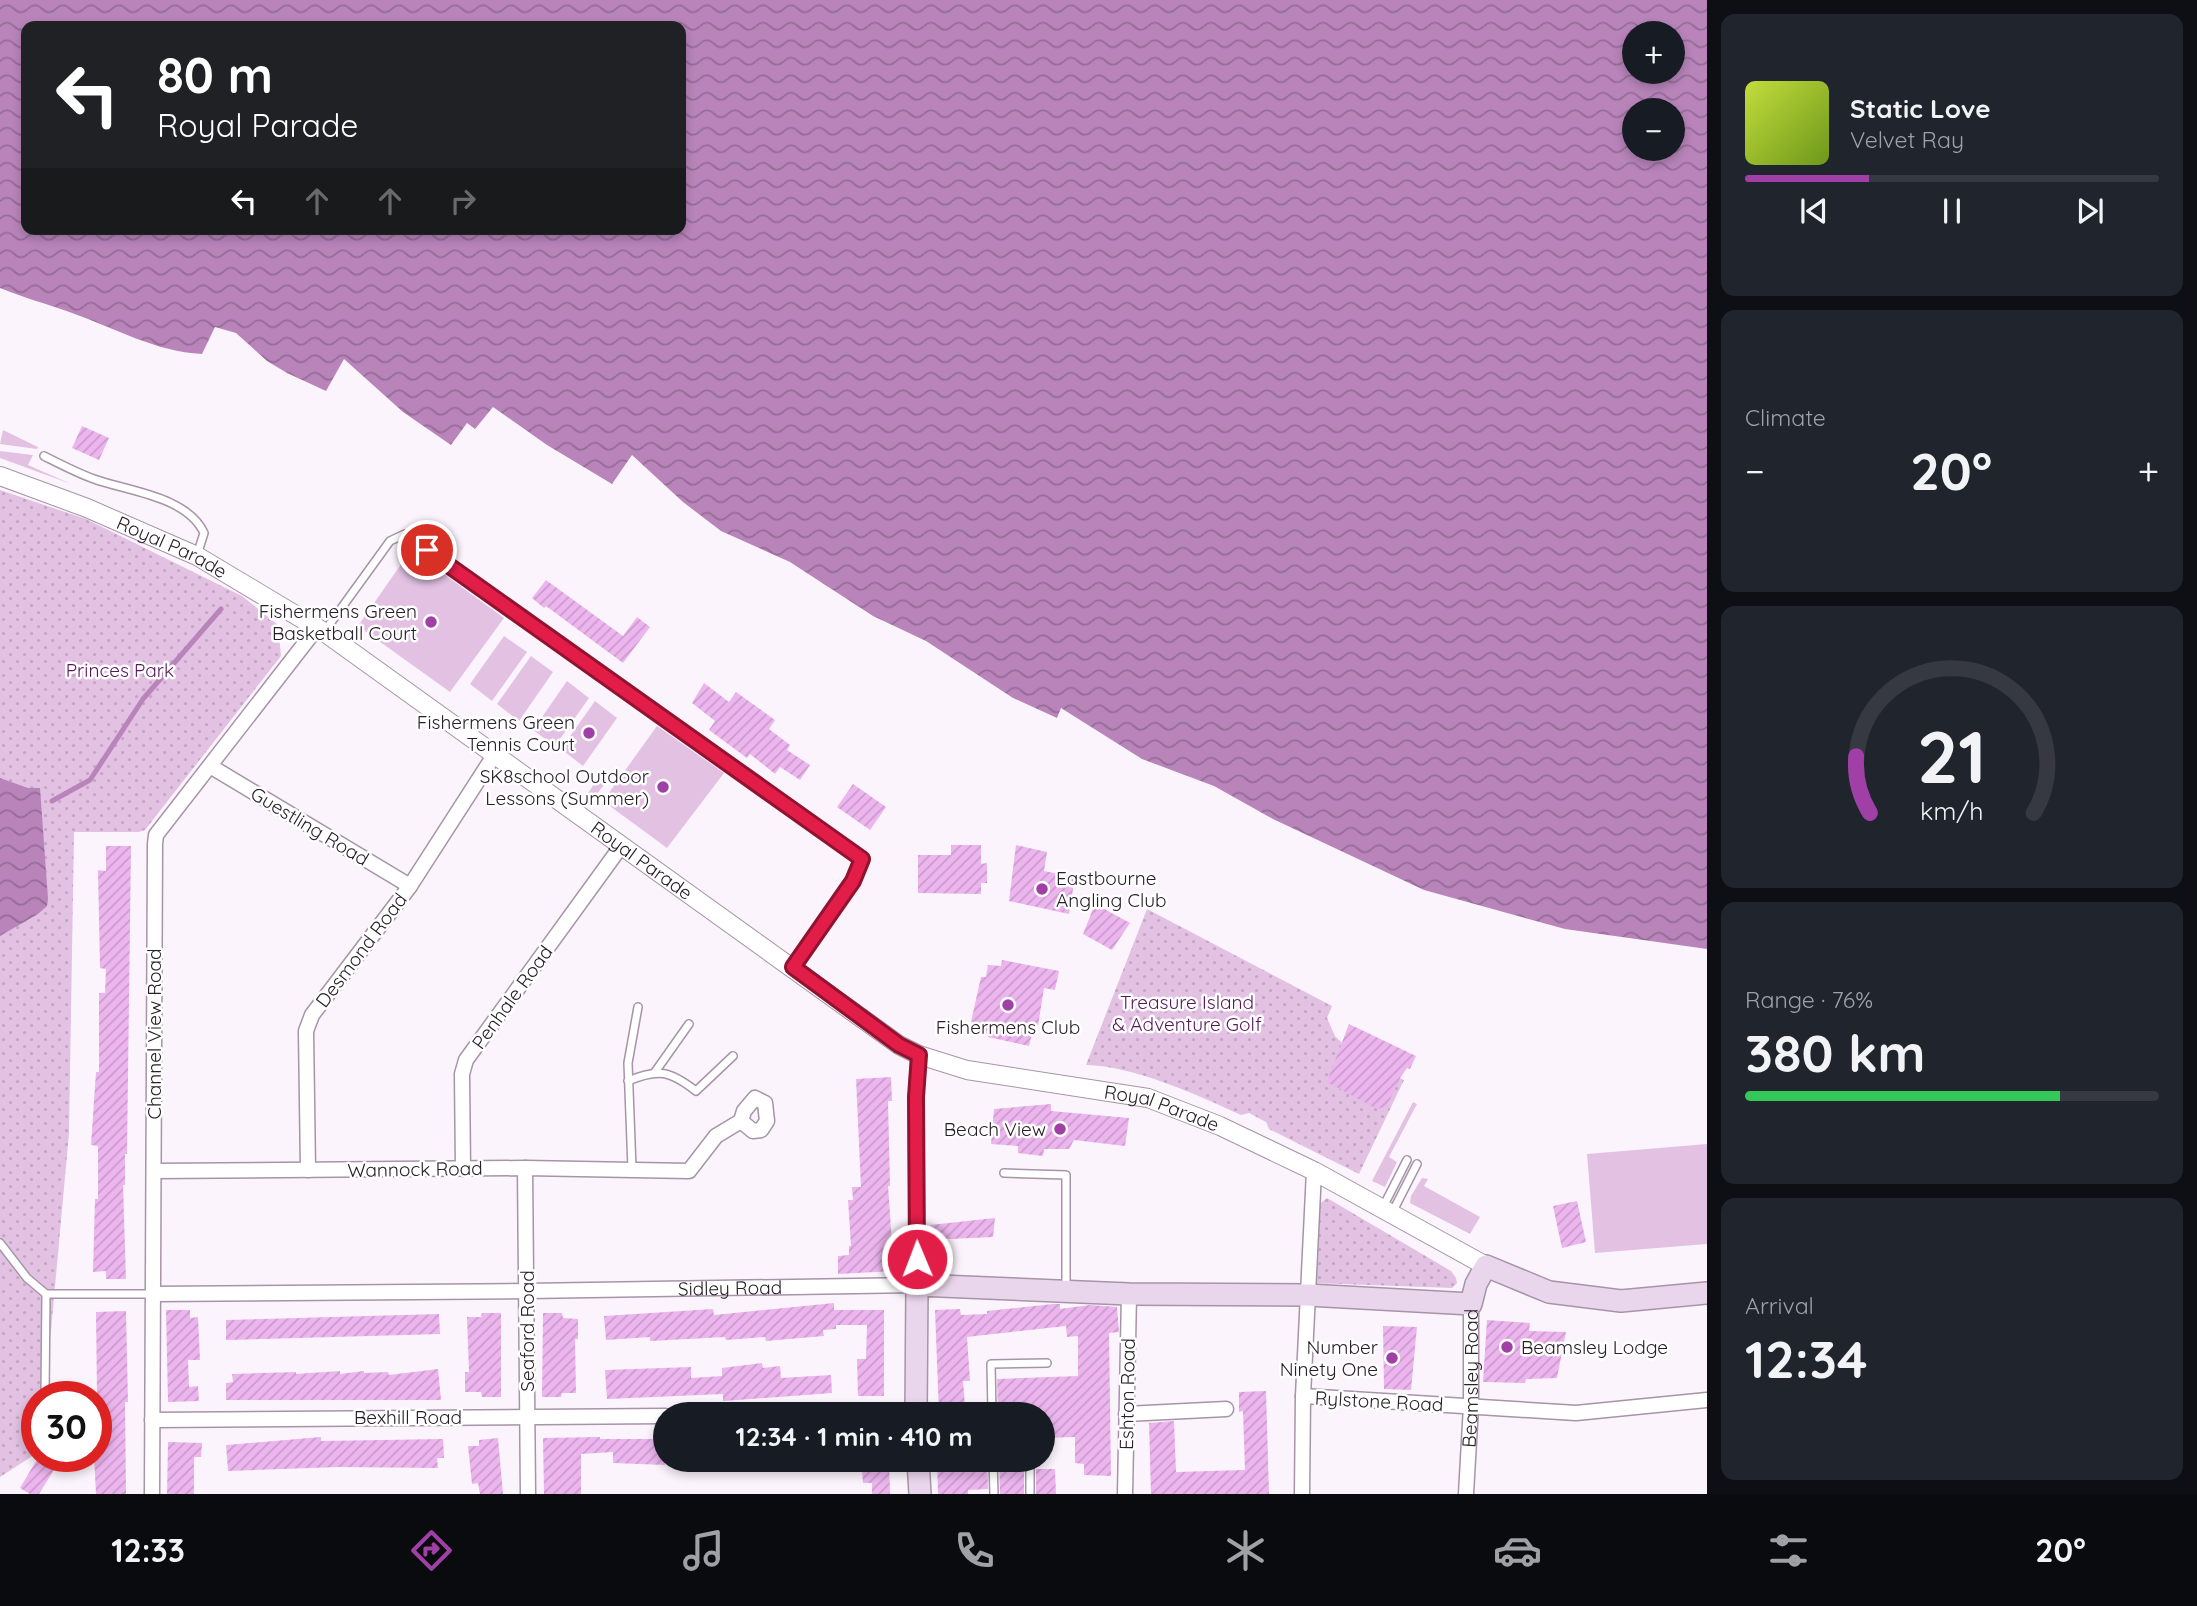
<!DOCTYPE html>
<html lang="en">
<head>
<meta charset="utf-8">
<style>
	body { margin:0; font-family:Quicksand,sans-serif; background:#20242c; color:#f1f3f6; height:100vh; display:flex; flex-direction:column; font-size:26px; white-space:nowrap }
	* { box-sizing:border-box; margin:0 }
	p { font-size:23px; color:#9ea1a6 }
	.icon { flex:none; width:38px; height:38px; fill:none; stroke:currentColor; stroke-width:2; stroke-linecap:round; stroke-linejoin:round }
	.map { position:relative; flex:1; overflow:hidden }
	.sheet { display:flex; flex-direction:column; gap:14px; padding:14px; background:#0d0f14; width:490px }
	.sheet>* { flex:none }
	.guide { position:absolute; left:21px; top:21px; width:665px; height:214px; border-radius:14px; box-shadow:0 4px 10px #0003; background:#202124; color:#fff; overflow:hidden }
	.tools { position:absolute; left:1622px; top:21px; display:grid; gap:14px }
	.tools a { display:grid; place-items:center; width:63px; height:63px; border-radius:50%; background:#171b24; box-shadow:0 4px 10px #0003; font-size:35px }
	.speed { position:absolute; left:21px; top:1381px; display:flex; gap:14px; font-size:35px; font-weight:700; text-align:center }
	.speed>* { display:grid; place-content:center; width:91px; height:91px; border-radius:50%; background:#171b24; box-shadow:0 4px 10px #0003; line-height:1 }
	.speed .limit { border:10px solid #d22; background:#fff; color:#111 }
	.pin { position:absolute; display:grid; place-items:center; width:60px; height:60px; color:#fff; margin:-30px; border:4px solid #fff; border-radius:50%; box-shadow:0 2px 7px #0007 }
	.me { position:absolute; width:77px; margin:-38px; rotate:359deg; stroke-linejoin:round; filter:drop-shadow(0 0 5px #0008) }
	.turn { display:flex; align-items:center; gap:24px; height:147px; padding:0 21px; font-size:32px }
	.turn .icon { width:91px; height:91px; stroke-width:2.5 }
	.turn b { display:block; font-size:49px; line-height:60px }
	.lanes { display:flex; align-items:center; height:66px; padding:0 21px; background:#0003; justify-content:center; gap:35px; direction:ltr }
	.lanes .off { opacity:.35 }
	.big { font-size:52px; font-weight:700; line-height:1.1 }
	.sheet .tile { flex:1; display:flex; flex-direction:column; justify-content:center; gap:10px; min-width:0; padding:0 24px; border-radius:14px; background:#20242c }
	.sheet .dial { align-items:center; gap:0 }
	.dial svg { height:182px; overflow:visible; fill:none; stroke:#363941; stroke-width:7; stroke-linecap:round; text-anchor:middle }
	.dial text { fill:#f1f3f6; stroke:none }
	.song { display:flex; align-items:center; gap:21px }
	.cover { width:84px; height:84px; border-radius:10px; background:linear-gradient(135deg,hsl(70 70% 55%),hsl(80 70% 35%)) }
	.played { height:7px; border-radius:4px; background:linear-gradient(90deg,#a03fa6 30%,#363941 30%) }
	.keys { display:flex; justify-content:space-around; direction:ltr }
	.heat { display:flex; justify-content:space-between; align-items:center; font-size:38px; direction:ltr }
	.charge { height:10px; border-radius:5px; background:linear-gradient(90deg,#34c759 76%,#363941 0) }
	.trip { position:absolute; left:653px; top:1402px; width:402px; height:70px; border-radius:35px; background:#171b24; box-shadow:0 4px 10px #0003; font-weight:700; line-height:70px; text-align:center }
	.dock { display:flex; height:112px; justify-content:space-around; align-items:center; background:#090b0e; color:#9ea1a6 }
	.dock .icon { width:49px; height:49px }
	.dock .selected { color:#a03fa6 }
	.dock b { font-size:32px; color:#f1f3f6 }
	main { display:flex; flex:1; min-height:0 }
	.map>svg:first-child { display:block }
	.green { fill:#e2c1e3 }
	.park { fill:url(#park-dots) }
	.water { fill:url(#water-waves); fill-rule:evenodd }
	.lines { fill:none; stroke-linecap:round; stroke-linejoin:round }
	.stream { stroke:#b884ba; stroke-width:5 }
	.building { fill:url(#building-hatch) }
	.service-casing { stroke:#a694a7; stroke-width:10 }
	.minor-casing { stroke:#a694a7; stroke-width:17 }
	.tertiary-casing { stroke:#a694a7; stroke-width:20 }
	.secondary-casing { stroke:#a694a7; stroke-width:24 }
	.service { stroke:#fff; stroke-width:7 }
	.minor { stroke:#fff; stroke-width:14 }
	.tertiary { stroke:#fff; stroke-width:18 }
	.secondary { stroke:#ead6ec; stroke-width:21 }
	.route-casing { stroke:#92132f; stroke-width:18 }
	.route { stroke:#e11d48; stroke-width:12 }
	.poi-dot { fill:#a03fa6; stroke:#fff; stroke-width:2.5 }
	.labels { text-anchor:middle; dominant-baseline:central; stroke-width:5; stroke-linejoin:round; paint-order:stroke }
	.street-label { font-size:19px; fill:#272027; stroke:#fff }
	.poi-label { font-size:19px; fill:#272027; stroke:#fff; text-anchor:end }
	.park-label { font-size:19px; fill:#56175a; stroke:#fff }
</style>
</head>
<body>
<main>
<div class="map">
<svg width="1707" height="1494" viewBox="0 0 1707 1494">
	<defs>
		<pattern id="park-dots" width="8" height="8" patternUnits="userSpaceOnUse" patternTransform="scale(1.75)"><rect width="8" height="8" fill="#e2c1e3"/><path d="M2 2h.1M6 6h.1" fill="none" stroke="#c2a6c3" stroke-width="1.8" stroke-linecap="round"/></pattern>
		<pattern id="water-waves" width="16" height="10" patternUnits="userSpaceOnUse" patternTransform="scale(1.75)"><rect width="16" height="10" fill="#b884ba"/><path d="M0 5q4-4 8 0t8 0" fill="none" stroke="#966c97"/></pattern>
		<pattern id="building-hatch" width="6" height="6" patternUnits="userSpaceOnUse" patternTransform="scale(1.75)"><rect width="6" height="6" fill="#ecb5ee"/><path d="M-1 1l2-2M0 6l6-6M5 7l2-2" fill="none" stroke="#ca9bcc"/></pattern>
	</defs>
	<rect width="100%" height="100%" fill="#fcf4fd"/>
	<path class="green" d="M3,430L38,447L37,449L0,444Z
		M0,451L33,455L28,465L71,484L0,458Z
		M411,550L504,618L450,692L358,626Z
		M504,636L527,652L492,701L470,684Z
		M531,656L553,672L519,721L497,704Z
		M567,681L589,698L555,746L533,730Z
		M595,701L617,718L583,766L561,749Z
		M657,726L724,773L667,848L603,801Z
		M599,776L607,781L592,800L587,795Z
		M1413,1102L1417,1104L1389,1157L1397,1162L1385,1187L1372,1181Z
		M1707,1144V1244L1595,1253L1587,1154Z
		M1422,1178L1428,1179L1424,1186L1480,1217L1470,1234L1410,1203L1411,1196Z"/>
	<path class="park" d="M0,490L86,519L242,596L278,625L281,656L145,830L139,832H74L69,1133L45,1396H37V1453L0,1477Z
		M1147,909L1332,1006L1327,1018L1335,1036L1343,1044L1342,1049L1404,1080L1359,1174L1269,1129L1266,1122L1249,1113L1241,1115C1198,1095 1134,1066 1086,1065Z
		M1327,1198L1451,1271L1456,1278L1457,1283L1452,1288L1314,1283L1317,1206Z"/>
	<path class="water" d="M0,0H1707V949L1565,929L1424,890L1273,819L1214,786L1142,759L1061,708L1057,718L1013,698L926,641L873,616L790,562L721,531L683,502L632,455L612,484L547,445L493,407L475,429L467,423L451,445L403,412L344,359L326,391L287,373L267,361L236,333L215,327L202,354C156,352 115,328 72,313C48,304 24,298 0,288ZM26,26H681V229H26ZM1634,33H1673V72H1634ZM1634,110H1673V149H1634Z
		M0,778L28,788H40L48,899L47,906L38,914L0,936Z"/>
	<g class="lines">
		<path class="stream" d="M52,801L90,780L143,699L221,609"/>
	</g>
	<path class="building" d="M82,426L109,438L99,460L72,448Z
		M546,580L623,636L637,617L650,627L623,663L546,606L544,608L532,598Z
		M704,683L729,702L736,692L775,720L769,729L790,745L787,750L810,765L800,780L780,767L775,774L750,754L747,758L709,730L715,721L692,703Z
		M853,784L886,807L870,830L837,807Z
		M951,845H981V864L987,863V883H981V894L918,893V855H951Z
		M1016,845L1047,852L1044,871L1075,877L1069,914L1009,901Z
		M106,846H131L127,1154H125V1185H123L126,1279H106V1271L93,1272L95,1199H98V1146L91,1145L96,1072H99V993H105L106,969L100,968L98,870L106,871Z
		M1095,904L1130,923L1112,950L1083,934Z
		M1002,960L1059,971L1055,990L1044,988L1038,1026H1034L1029,1046L988,1037V1034L976,1031L978,1025L971,1022L981,977H986L988,965L1001,966Z
		M1349,1024L1416,1056L1410,1069L1407,1068L1400,1078L1387,1106L1377,1109L1327,1082Z
		M891,1077L892,1101H888L890,1186H888L894,1271L838,1274V1256L849,1255V1246H851L848,1200H853L852,1187H861L856,1079Z
		M1051,1104V1111L1129,1118L1125,1146L1074,1140L1069,1149H1044L1043,1156L1018,1153V1146L991,1144L994,1109Z
		M1577,1201L1586,1242L1562,1248L1553,1206Z
		M995,1218L993,1237L930,1240V1225Z
		M834,1303V1310H884V1396H858L857,1359H866L867,1325H836V1329L823,1330L824,1336L766,1341L765,1337L726,1340L725,1337L650,1341V1337L606,1340L604,1316L713,1309L714,1315Z
		M1053,1304H1060V1309L1090,1305L1117,1307L1119,1332L1109,1333L1111,1476L1084,1475V1464L1075,1463V1437L1043,1438V1414H998L997,1379L1078,1376V1336L1067,1337L1066,1326L967,1337L970,1381H963L965,1405L957,1406L958,1414H939L935,1310L960,1309L961,1315L987,1314V1311Z
		M166,1310H190V1318L198,1317L200,1360H188L189,1387L198,1386L199,1401L168,1402Z
		M126,1311L128,1402H125L126,1494H96L94,1456H96V1442H101L97,1396L96,1312Z
		M482,1313H501V1397H482L481,1392H465V1372H469L467,1317H481Z
		M543,1313H562L563,1318L578,1319V1339H575L576,1393H562L561,1397H542Z
		M439,1314L440,1334L226,1340V1320Z
		M1487,1320L1530,1323L1529,1331L1566,1332L1557,1378L1526,1379L1525,1383L1483,1382Z
		M1383,1326L1417,1327L1411,1390L1384,1389Z
		M762,1363L763,1368L780,1366L781,1378L831,1375L832,1393L723,1401V1394L607,1399L605,1370L691,1367V1378L722,1376V1368Z
		M438,1369L441,1400H226V1383L233,1382L232,1374L296,1372V1374L340,1371V1374L364,1371V1373L388,1372L389,1375Z
		M1266,1391L1269,1494H1151L1149,1423L1174,1421L1176,1472L1245,1470L1243,1411L1239,1412V1392Z
		M321,1437V1441L443,1439L444,1458H437L438,1468L339,1467L228,1471L226,1445Z
		M600,1437V1439H665V1465L613,1463V1452L581,1454V1494H544L543,1438Z
		M498,1438L503,1494H480L478,1483L472,1484L468,1446H479V1440Z
		M168,1442L202,1443L201,1457H194V1494H167Z
		M39,1456L57,1465L39,1494H30L20,1488Z
		M861,1460H889L890,1494H872V1483H863Z
		M937,1460H987L988,1489L968,1490V1494H938Z
		M999,1460H1014L1017,1470H1024V1494H1000Z
		M1036,1469H1055L1056,1494H1036Z"/>
	<g class="lines">
		<g class="service-casing">
			<path id="service" d="M44,456C60,464 77,473 94,479C127,491 187,496 204,533L197,555
				M324,632L390,541L405,534L862,859L854,881L793,966
				M655,1072L689,1024
				M628,1081C659,1068 670,1071 696,1091L733,1056
				M632,1169L628,1063L638,1007
				M1004,1173L1066,1175V1288
				M1383,1207L1407,1160
				M1392,1213L1417,1164
				M0,1243L27,1278L46,1294L45,1396
				M46,1294H152
				M992,1414L991,1364L1047,1363
				M993,1460L994,1494
				M1030,1494V1460"/>
		</g>
		<g class="minor-casing">
			<g id="minor">
				<path d="M210,766L410,886"/>
				<path d="M525,1168L528,1494"/>
				<path d="M463,1169L462,1074L466,1060L622,845"/>
				<path d="M308,1170L306,1031L312,1015L410,886L495,754"/>
				<path d="M154,1171L525,1168L689,1171L716,1136L741,1121L753,1131L761,1130L767,1121L765,1103L755,1098L744,1111L741,1121"/>
				<path id="s1" d="M152,1294L527,1291L917,1285L916,1097L919,1055"/>
				<path d="M1303,1396L1576,1413L1707,1400"/>
				<path d="M1126,1414L1226,1409"/>
				<path d="M152,1420L665,1416"/>
				<path d="M152,1494L155,844L156,835L316,629"/>
				<path d="M1125,1494L1129,1294"/>
				<path d="M1302,1494L1303,1396L1314,1171"/>
				<path id="s2" d="M1466,1494L1471,1406V1304"/>
			</g>
		</g>
		<g class="tertiary-casing">
			<g id="tertiary">
				<path id="s3" d="M0,476L87,508L197,556L324,632L899,1045L919,1055L967,1070L1148,1098L1220,1126L1314,1171L1486,1266"/>
			</g>
		</g>
		<g class="secondary-casing">
			<path id="secondary" d="M916,1414L917,1285L1129,1294L1308,1295L1471,1304L1476,1284L1486,1266L1549,1292L1621,1301L1707,1293
				M918,1460L920,1494"/>
		</g>
		<use href="#service" class="service"/>
		<use href="#minor" class="minor"/>
		<use href="#tertiary" class="tertiary"/>
		<use href="#secondary" class="secondary"/>
	</g>
	<g class="lines">
		<g class="route-casing">
			<path id="route" d="M427,550L862,859L853,881L793,967L899,1045L919,1055L916,1097L917,1259"/>
		</g>
		<use href="#route" class="route"/>
	</g>
	<g class="poi-dot">
		<circle cx="431" cy="622" r="7"/>
		<circle cx="589" cy="733" r="7"/>
		<circle cx="663" cy="787" r="7"/>
		<circle cx="1042" cy="889" r="7"/>
		<circle cx="1008" cy="1005" r="7"/>
		<circle cx="1060" cy="1129" r="7"/>
		<circle cx="1507" cy="1347" r="7"/>
		<circle cx="1392" cy="1358" r="7"/>
	</g>
	<g class="labels">
		<g class="street-label">
			<text stroke="none"><textPath href="#s3" startOffset="186">Royal Parade</textPath></text>
			<text transform="translate(310 826) rotate(31)">Guestling Road</text>
			<text stroke="none"><textPath href="#s3" startOffset="752">Royal Parade</textPath></text>
			<text transform="translate(361 950) rotate(-53)">Desmond Road</text>
			<text transform="translate(512 997) rotate(-54)">Penhale Road</text>
			<text transform="translate(154 1034) rotate(-90)">Channel View Road</text>
			<text stroke="none"><textPath href="#s3" startOffset="1340">Royal Parade</textPath></text>
			<text transform="translate(415 1169) rotate(-1)">Wannock Road</text>
			<text stroke="none"><textPath href="#s1" startOffset="578">Sidley Road</textPath></text>
			<text transform="translate(527 1331) rotate(-90)">Seaford Road</text>
			<text stroke="none"><textPath href="#s2" startOffset="116">Beamsley Road</textPath></text>
			<text transform="translate(1127 1394) rotate(-89)">Eshton Road</text>
			<text transform="translate(1379 1401) rotate(3)">Rylstone Road</text>
			<text x="408" y="1417">Bexhill Road</text>
		</g>
		<g class="poi-label">
			<text x="417" y="611">Fishermens Green<tspan x="417" dy="22">Basketball Court</tspan></text>
			<text x="575" y="722">Fishermens Green<tspan x="575" dy="22">Tennis Court</tspan></text>
			<text x="649" y="776">SK8school Outdoor<tspan x="649" dy="22">Lessons (Summer)</tspan></text>
			<text x="1056" y="878" text-anchor="start">Eastbourne<tspan x="1056" dy="22">Angling Club</tspan></text>
			<text x="1008" y="1027" text-anchor="middle">Fishermens Club</text>
			<text x="1046" y="1129">Beach View</text>
			<text x="1378" y="1347">Number<tspan x="1378" dy="22">Ninety One</tspan></text>
			<text x="1521" y="1347" text-anchor="start">Beamsley Lodge</text>
		</g>
		<g class="park-label">
			<text x="120" y="670">Princes Park</text>
			<text x="1187" y="1002">Treasure Island<tspan x="1187" dy="22">&amp; Adventure Golf</tspan></text>
		</g>
	</g>
</svg>
<div class="tools">
<a>+</a>
<a>−</a>
</div>
<div class="speed"><div class="limit">30</div></div>
<div class="pin" style="left:427px;top:550px;background:#d93025"><svg class="icon" aria-label="arrive" viewBox="0 0 24 24"><path d="M6 21V4h12l-3 4 3 4H6"/></svg></div>
<svg class="me" style="left:917px;top:1259px" viewBox="-20 -20 40 40"><circle r="17" fill="#e11d48" stroke="#fff" stroke-width="3"/><path d="M0-11L8 9 0 5-8 9z" fill="#fff"/></svg>
<div class="trip">12:34 · 1 min · 410 m</div>
<div class="guide">
<div class="turn"><svg class="icon" aria-label="left" viewBox="0 0 24 24"><path d="M17 20v-9H6M10 6l-5 5 5 5"/></svg><div><b>80 m</b>Royal Parade</div></div>
<div class="lanes"><svg class="icon" aria-label="left" viewBox="0 0 24 24"><path d="M17 20v-9H6M10 6l-5 5 5 5"/></svg><svg class="icon off" aria-label="ahead" viewBox="0 0 24 24"><path d="M12 20V5M6 11l6-6 6 6"/></svg><svg class="icon off" aria-label="ahead" viewBox="0 0 24 24"><path d="M12 20V5M6 11l6-6 6 6"/></svg><svg class="icon off" aria-label="right" viewBox="0 0 24 24"><path d="M7 20v-9h11M14 6l5 5-5 5"/></svg></div>
</div>
</div>
<section class="sheet">
<div class="tile">
<div class="song"><i class="cover"></i><div><b>Static Love</b><p>Velvet Ray</p></div></div>
<div class="played"></div>
<div class="keys"><svg class="icon" aria-label="previous" viewBox="0 0 24 24"><path d="M18 5L8 12l10 7zM5 5v14"/></svg><svg class="icon" aria-label="pause" viewBox="0 0 24 24"><path d="M8 5v14M16 5v14"/></svg><svg class="icon" aria-label="next" viewBox="0 0 24 24"><path d="M6 5l10 7-10 7zM19 5v14"/></svg></div>
</div>
<div class="tile"><p>Climate</p>
<div class="heat"><a>−</a><b class="big">20°</b><a>+</a></div>
</div>
<div class="tile dial"><svg viewBox="0 0 100 80">
<path d="M14 69A42 42 0 1 1 86 69"/>
<path d="M14 69A42 42 0 0 1 8 44" stroke="#a03fa6"/>
<text x="50" y="56" font-size="32" font-weight="700">21</text>
<text x="50" y="72" font-size="11">km/h</text>
</svg></div>
<div class="tile"><p>Range · 76%</p><b class="big">380 km</b><div class="charge"></div></div>
<div class="tile"><p>Arrival</p><b class="big">12:34</b></div>
</section>
</main>
<nav class="dock">
<b>12:33</b>
<svg class="icon selected" aria-label="directions" viewBox="0 0 24 24"><path d="M12 3l9 9-9 9-9-9zM9 14v-3h6M13 9l2 2-2 2"/></svg>
<svg class="icon" aria-label="music" viewBox="0 0 24 24"><path d="M9 18V5l10-2v13"/><circle cx="6" cy="18" r="3"/><circle cx="16" cy="16" r="3"/></svg>
<svg class="icon" aria-label="phone" viewBox="0 0 24 24"><path d="M5 4h4l2 5-3 2q2 4 5 5l2-3 5 2v4C11 20 4 13 5 4z"/></svg>
<svg class="icon" aria-label="climate" viewBox="0 0 24 24"><path d="M12 3v18M4 7l16 10M4 17L20 7"/></svg>
<svg class="icon" aria-label="car" viewBox="0 0 24 24"><path d="M5 17H2v-5l4-1 3-4h7l3 4 3 1v5h-3M9 17h6M6 11h13"/><circle cx="7" cy="17" r="2"/><circle cx="17" cy="17" r="2"/></svg>
<svg class="icon" aria-label="filters" viewBox="0 0 24 24"><path d="M4 7h16M4 17h16"/><circle cx="9" cy="7" r="2"/><circle cx="15" cy="17" r="2"/></svg>
<b>20°</b>
</nav>
</body>
</html>
